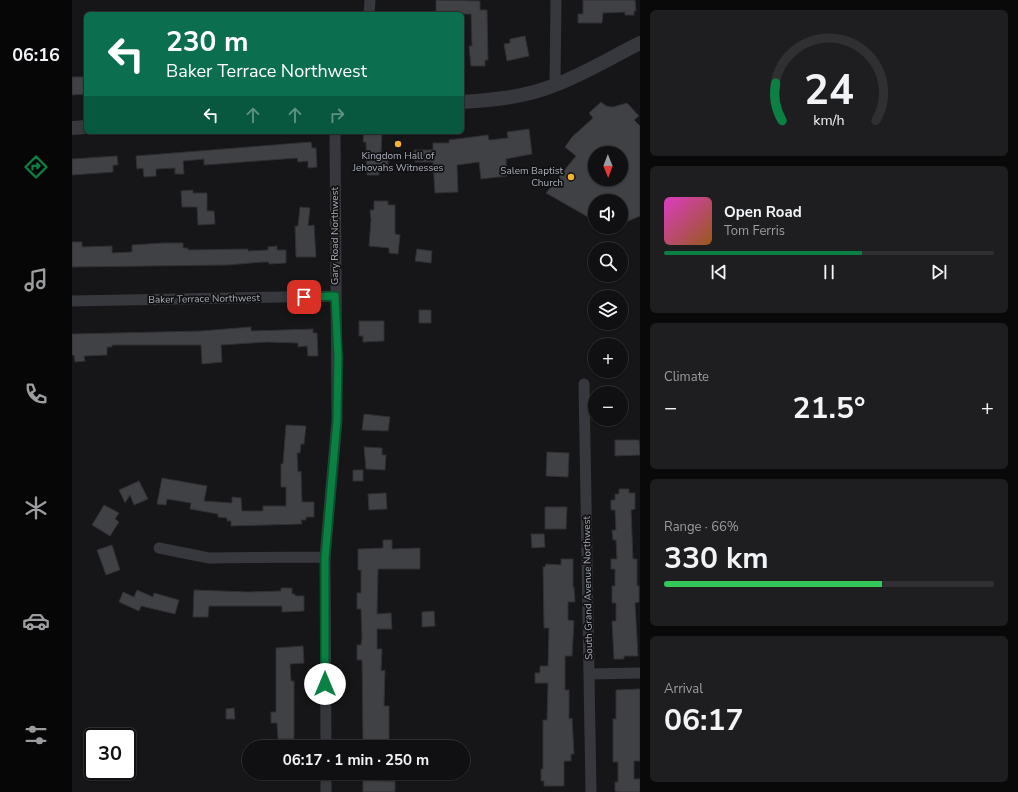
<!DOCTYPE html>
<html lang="en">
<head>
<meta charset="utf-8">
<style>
	body { margin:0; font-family:"Nunito Sans",sans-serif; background:#1e1e20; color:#f1f3f6; height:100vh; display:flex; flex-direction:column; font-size:15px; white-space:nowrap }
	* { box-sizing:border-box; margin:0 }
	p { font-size:13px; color:#9c9d9f }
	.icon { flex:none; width:22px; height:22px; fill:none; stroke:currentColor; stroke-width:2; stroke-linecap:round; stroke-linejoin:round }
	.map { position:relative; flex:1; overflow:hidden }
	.side { display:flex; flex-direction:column; gap:10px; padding:10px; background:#09090a; width:378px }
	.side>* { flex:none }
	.top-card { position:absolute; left:12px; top:12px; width:380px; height:122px; border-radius:6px; box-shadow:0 1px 3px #0004,0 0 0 1px #303032; background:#0b6e4f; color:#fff; overflow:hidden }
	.needle { width:26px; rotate:179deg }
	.controls { position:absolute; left:516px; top:146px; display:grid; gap:8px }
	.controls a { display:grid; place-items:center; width:40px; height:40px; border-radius:50%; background:#101012; box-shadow:0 1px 3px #0004,0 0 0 1px #303032; font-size:20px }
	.speed { position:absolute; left:12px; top:728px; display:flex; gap:8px; font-size:20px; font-weight:700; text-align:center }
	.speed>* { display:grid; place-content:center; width:52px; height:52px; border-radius:50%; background:#101012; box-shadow:0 1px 3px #0004,0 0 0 1px #303032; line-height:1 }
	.speed .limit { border:2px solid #111; border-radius:6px; background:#fff; color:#111 }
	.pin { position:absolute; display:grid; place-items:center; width:34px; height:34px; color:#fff; margin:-17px; border-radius:8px; box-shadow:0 2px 6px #0006 }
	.me { position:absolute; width:44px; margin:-22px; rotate:0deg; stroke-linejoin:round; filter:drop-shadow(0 0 3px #0008) }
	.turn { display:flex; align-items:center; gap:14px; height:84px; padding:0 16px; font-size:18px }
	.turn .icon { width:52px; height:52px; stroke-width:2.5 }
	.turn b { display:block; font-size:28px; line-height:34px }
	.lanes { display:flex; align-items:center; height:38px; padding:0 16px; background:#0003; justify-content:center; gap:20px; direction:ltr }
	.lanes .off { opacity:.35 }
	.big { font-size:30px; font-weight:700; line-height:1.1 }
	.side .card { flex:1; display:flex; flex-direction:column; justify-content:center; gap:6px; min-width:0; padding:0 14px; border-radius:6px; background:#1e1e20 }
	.side .dial { align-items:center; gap:0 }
	.dial svg { height:104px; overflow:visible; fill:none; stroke:#303032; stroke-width:7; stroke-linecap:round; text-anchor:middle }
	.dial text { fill:#f1f3f6; stroke:none }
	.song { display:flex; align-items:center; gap:12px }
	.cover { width:48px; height:48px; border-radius:6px; background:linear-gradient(135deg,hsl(310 70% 55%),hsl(30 70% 35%)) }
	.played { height:4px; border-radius:2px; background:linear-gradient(90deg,#0b8043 60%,#303032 60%) }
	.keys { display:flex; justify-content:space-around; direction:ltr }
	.heat { display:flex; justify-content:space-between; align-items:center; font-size:22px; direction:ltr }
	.charge { height:6px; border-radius:3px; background:linear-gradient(90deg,#34c759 66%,#303032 0) }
	.trip { position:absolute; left:170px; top:740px; width:228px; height:40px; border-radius:20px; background:#101012; box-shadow:0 1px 3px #0004,0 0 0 1px #303032; font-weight:700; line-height:40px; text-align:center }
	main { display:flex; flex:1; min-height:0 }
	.tab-bar { display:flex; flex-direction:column; width:72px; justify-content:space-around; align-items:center; background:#060607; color:#9c9d9f }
	.tab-bar .icon { width:28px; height:28px }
	.tab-bar .on { color:#0b8043 }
	.tab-bar b { font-size:18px; color:#f1f3f6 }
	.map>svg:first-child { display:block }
	.building { fill:#404145; stroke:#303034; fill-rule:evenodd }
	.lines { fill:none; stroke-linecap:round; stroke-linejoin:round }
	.minor { stroke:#37383d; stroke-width:11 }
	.tertiary { stroke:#37383d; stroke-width:14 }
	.route-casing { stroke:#07532c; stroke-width:10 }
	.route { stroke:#0b8043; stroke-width:7 }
	.poi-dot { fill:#f2b134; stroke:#111113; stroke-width:1.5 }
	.labels { text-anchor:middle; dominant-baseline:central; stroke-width:3.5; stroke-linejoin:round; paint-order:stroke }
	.poi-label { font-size:10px; fill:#a8adb8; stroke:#111113 }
	.street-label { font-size:10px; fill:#a8adb8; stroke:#111113 }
</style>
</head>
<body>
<main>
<nav class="tab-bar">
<b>06:16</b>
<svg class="icon on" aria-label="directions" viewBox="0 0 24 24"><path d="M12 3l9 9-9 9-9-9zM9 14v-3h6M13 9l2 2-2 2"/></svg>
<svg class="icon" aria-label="music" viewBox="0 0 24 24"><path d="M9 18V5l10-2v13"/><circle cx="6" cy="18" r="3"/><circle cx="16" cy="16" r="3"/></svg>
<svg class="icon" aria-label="phone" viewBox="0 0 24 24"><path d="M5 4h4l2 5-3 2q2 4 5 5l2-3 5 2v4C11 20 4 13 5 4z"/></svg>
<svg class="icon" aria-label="climate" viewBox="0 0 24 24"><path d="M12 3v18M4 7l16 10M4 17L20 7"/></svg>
<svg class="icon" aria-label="car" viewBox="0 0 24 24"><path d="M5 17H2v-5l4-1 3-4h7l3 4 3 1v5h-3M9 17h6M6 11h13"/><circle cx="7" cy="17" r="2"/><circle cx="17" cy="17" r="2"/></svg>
<svg class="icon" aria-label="filters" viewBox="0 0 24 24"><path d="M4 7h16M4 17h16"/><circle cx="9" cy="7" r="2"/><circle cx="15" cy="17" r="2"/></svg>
</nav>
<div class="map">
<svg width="568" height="792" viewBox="0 0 568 792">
	<rect width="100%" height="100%" fill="#161618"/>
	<path class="building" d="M364,0L408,1V10H415L416,60H413V66H399L397,46H400L399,14H364Z
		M511,0H563L564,11H562V15H553V12L531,13L530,23H506V14H511Z
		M453,36L457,56L435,61L432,44L438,43V39Z
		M0,77H14V94L0,95Z
		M529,102L534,106L541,107L555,103L567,116L562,120L568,126V216L549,224V201H523V221L474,193L504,156L493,147L500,137L521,118L517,113ZM523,153H549V179H523Z
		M457,129L460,154L434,159L435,176L409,179L407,162L385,165L386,192L363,193L361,162H343L342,150H361V143H377V140L416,135L417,140L436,138L435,132Z
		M292,132H310L309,154H316V166H307V175H295L294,142H291Z
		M239,142L240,148H244L245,167L236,168V161L226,162L225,158L132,165V159L111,161L112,174H103V168L84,169V176L72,177L71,168L65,169L64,156Z
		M45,156L46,165H41V172L0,175V159Z
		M121,190V193H135V211H142L143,224L126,225L125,207H110L109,191Z
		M302,201H316V205H323V234L328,235L326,254L317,253V248L297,246L299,220L298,210H302Z
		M228,207L238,208L236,226L242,225L244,257H224L223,226H226Z
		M0,242H10V247L40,246V253L60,252V245L91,243H111V248H116V250L176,249V251L196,250V247L205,246V250H214V263L197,264V262H191L155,265L0,267Z
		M345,249L360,251L359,263L343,261Z
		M347,310H359V323H347Z
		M287,321H312V341L291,342V336H287Z
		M179,327V331L241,329V333H245L246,356H236L235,346L226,347V343L195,342L149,345L150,362L130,364L129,345H40V347H35V355L12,356L13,361L3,362L2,355H0V334L129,331Z
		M292,414L318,417L316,431L290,430Z
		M214,425L234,426L232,444H229L228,453H225L226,472L229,471L230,502H242V517H234V520H229L230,524L159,526V521H155V518L146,517V514L118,509L119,503L95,499L94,505L85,504L90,478L135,486L132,501L160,503V497L169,498L170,511H191V506H214V487H209V464H211Z
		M543,440H567L568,455L543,456Z
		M292,447L310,448V455H314L313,470L294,469Z
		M475,452L497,453L496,477L474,476Z
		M281,470H291V481H281Z
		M67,481L76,499L62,505L58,495L53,503L47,490Z
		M547,489H557V493H563V509L559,510L561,559H565V586H567V602L563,603L566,656H552V659H542L540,621H544V603H540V586H543V569H539V559H545L544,540H541L540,530H544L543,510H539V500H543V494H547Z
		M314,493L315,509L297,510L296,494Z
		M32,505L47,513L43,519L47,522L38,536L20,525Z
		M473,507H495L494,529H473Z
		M459,534H472L473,547L460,548Z
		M311,540H320V549L348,548V569H306L305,614L319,613L320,629H305V649H310L309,671L313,670L312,706H317V740L291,741L290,660H285V645H289L290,638L289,609H285V593H289V570H286V549L311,548Z
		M40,545L48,570L34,575L25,550Z
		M489,559H501V587H502L503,602H496V620L502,621L500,656H493V690H497V719L500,718L502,754H499V761H492V786H472V781H469V769H471V720H475L476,683H463V673H468V666H476L477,628H472L471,567H473L474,564L489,565Z
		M209,588H220V594H223V596H232V611L210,612V606H137L136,617H121L122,590L176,592L209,591Z
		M65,590L81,597L82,593L107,600L103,614L69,606L67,611L47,602L51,592L62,597Z
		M362,611L363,626L350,627V612Z
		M231,646L232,663L218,664L219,681H222V739H206L205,723H199V712H204V648Z
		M568,689V761H562V779H568V792H547L543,791V782H546V762H541V719H544V690Z
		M162,708L163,719H154V709Z
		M291,773H311V781H323V792H291Z"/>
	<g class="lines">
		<path class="minor" d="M297,14L298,0
			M483,85L484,0
			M0,301L263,296
			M512,384L519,792
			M87,548L137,558L253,557
			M518,674L568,673
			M254,747L253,557L265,420L263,132
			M254,773V792"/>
		<path class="tertiary" d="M390,102C421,100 454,97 483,85C512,74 540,57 568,43
			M0,128L14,127"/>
	</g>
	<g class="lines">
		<g class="route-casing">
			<path id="route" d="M232,297L263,296L266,357L265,420L253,558V684"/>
		</g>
		<use href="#route" class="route"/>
	</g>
	<g class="poi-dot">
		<circle cx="326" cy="144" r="4"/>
		<circle cx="499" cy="177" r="4"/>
	</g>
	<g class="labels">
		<g class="poi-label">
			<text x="326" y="156">Kingdom Hall of<tspan x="326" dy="12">Jehovahs Witnesses</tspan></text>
			<text x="491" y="171" text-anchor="end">Salem Baptist<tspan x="491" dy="12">Church</tspan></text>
		</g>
		<g class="street-label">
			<text transform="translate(263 236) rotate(-90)">Gary Road Northwest</text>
			<text transform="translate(132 299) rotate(-1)">Baker Terrace Northwest</text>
			<text transform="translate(516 588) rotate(-91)">South Grand Avenue Northwest</text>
		</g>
	</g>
</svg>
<div class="controls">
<a><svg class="needle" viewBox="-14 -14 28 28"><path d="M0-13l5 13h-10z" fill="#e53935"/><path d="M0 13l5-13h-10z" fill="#9c9d9f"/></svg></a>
<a><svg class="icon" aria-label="sound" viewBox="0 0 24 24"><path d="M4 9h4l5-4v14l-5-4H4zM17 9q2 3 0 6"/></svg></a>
<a><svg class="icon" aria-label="search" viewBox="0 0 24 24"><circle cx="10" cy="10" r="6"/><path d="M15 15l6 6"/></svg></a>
<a><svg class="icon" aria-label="layers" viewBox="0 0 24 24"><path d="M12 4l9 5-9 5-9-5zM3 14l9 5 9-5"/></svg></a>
<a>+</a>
<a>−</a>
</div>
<div class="speed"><div class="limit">30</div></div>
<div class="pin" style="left:232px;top:297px;background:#d93025"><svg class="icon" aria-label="arrive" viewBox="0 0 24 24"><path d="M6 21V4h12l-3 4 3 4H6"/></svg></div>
<svg class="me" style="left:253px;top:684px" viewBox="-20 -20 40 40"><circle r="19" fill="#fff"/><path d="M0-13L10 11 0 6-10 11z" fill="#0b8043"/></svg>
<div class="trip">06:17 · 1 min · 250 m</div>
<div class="top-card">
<div class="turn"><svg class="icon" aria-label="left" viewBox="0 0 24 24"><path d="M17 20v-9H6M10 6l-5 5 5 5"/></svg><div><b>230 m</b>Baker Terrace Northwest</div></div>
<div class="lanes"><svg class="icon" aria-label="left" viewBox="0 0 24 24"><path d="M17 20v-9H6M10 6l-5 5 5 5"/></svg><svg class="icon off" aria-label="ahead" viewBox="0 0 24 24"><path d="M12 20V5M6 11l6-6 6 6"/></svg><svg class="icon off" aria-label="ahead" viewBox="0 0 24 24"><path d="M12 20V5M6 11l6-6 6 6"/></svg><svg class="icon off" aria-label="right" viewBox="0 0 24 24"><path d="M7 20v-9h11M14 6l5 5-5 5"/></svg></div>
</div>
</div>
<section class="side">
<div class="card dial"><svg viewBox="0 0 100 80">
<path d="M14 69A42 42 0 1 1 86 69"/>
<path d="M14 69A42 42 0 0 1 9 40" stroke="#0b8043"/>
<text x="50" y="56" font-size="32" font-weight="700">24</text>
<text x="50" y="72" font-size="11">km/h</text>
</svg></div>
<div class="card">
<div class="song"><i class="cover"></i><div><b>Open Road</b><p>Tom Ferris</p></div></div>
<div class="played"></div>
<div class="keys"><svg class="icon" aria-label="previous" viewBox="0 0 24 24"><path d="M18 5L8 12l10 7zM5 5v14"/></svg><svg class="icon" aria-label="pause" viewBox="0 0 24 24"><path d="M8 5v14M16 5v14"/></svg><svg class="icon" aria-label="next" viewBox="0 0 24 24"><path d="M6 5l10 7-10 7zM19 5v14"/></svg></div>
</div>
<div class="card"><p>Climate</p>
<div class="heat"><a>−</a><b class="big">21.5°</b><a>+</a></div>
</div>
<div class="card"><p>Range · 66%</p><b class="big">330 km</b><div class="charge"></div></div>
<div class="card"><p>Arrival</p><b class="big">06:17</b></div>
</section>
</main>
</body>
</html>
